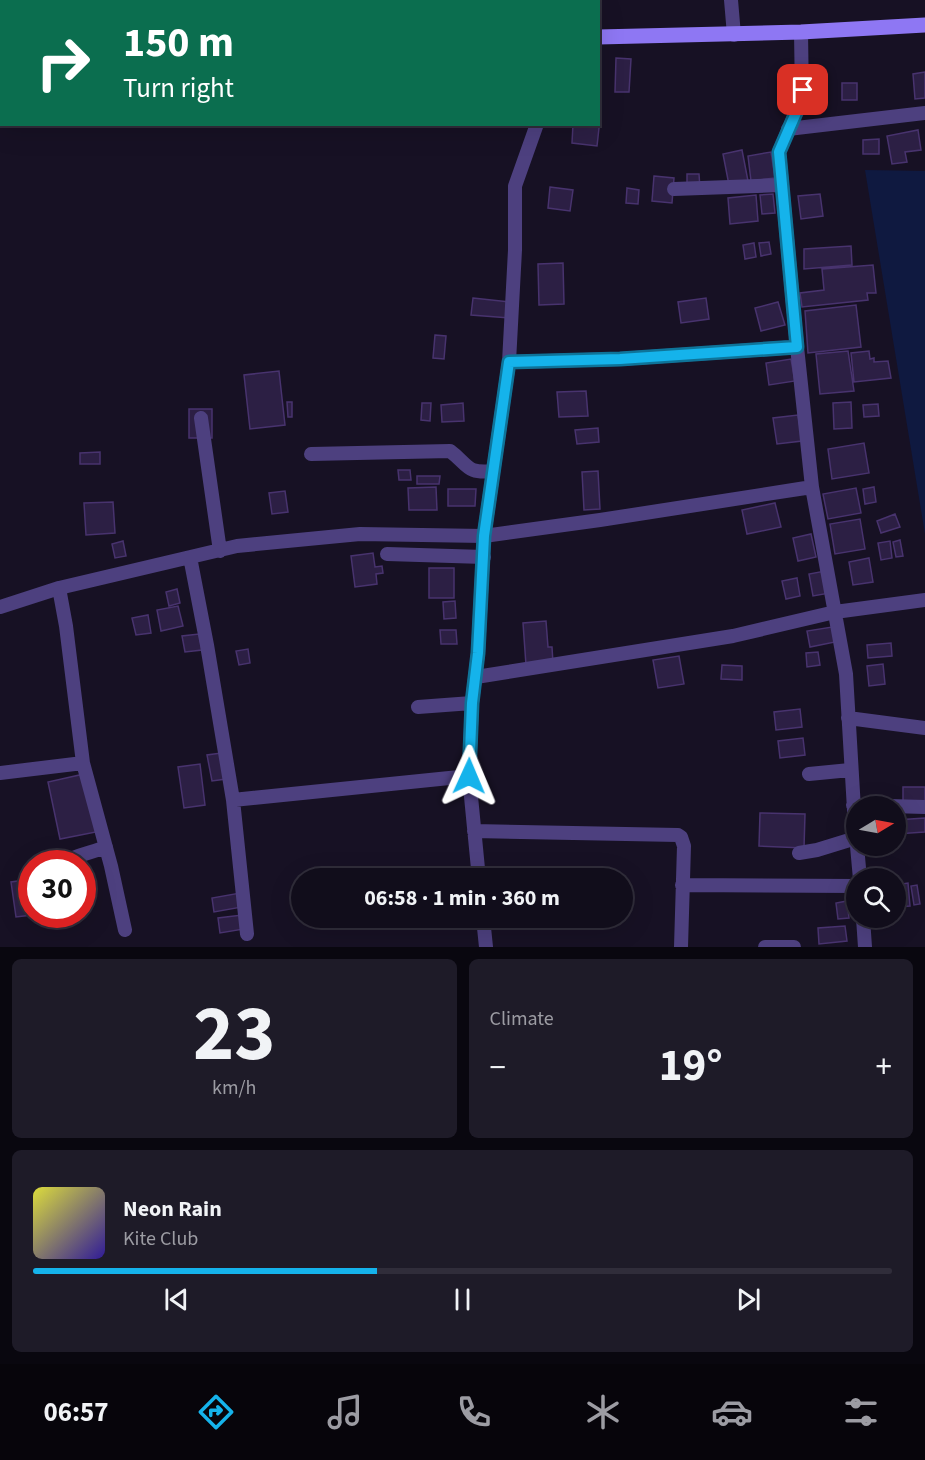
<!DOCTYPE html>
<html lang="en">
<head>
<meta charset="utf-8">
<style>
	body { margin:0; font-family:"Source Sans 3",sans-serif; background:#1e1b28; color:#f1f3f6; height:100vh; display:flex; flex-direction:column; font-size:22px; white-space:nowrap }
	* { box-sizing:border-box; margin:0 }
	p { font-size:20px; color:#9c9ca3 }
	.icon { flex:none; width:33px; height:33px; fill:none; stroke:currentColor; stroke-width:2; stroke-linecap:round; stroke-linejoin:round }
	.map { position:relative; height:947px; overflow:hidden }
	.details { display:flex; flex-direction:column; gap:12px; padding:12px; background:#09070f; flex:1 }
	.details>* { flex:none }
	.top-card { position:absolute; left:0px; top:0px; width:600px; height:126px; box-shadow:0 6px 24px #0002,0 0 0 2px #302d3a; background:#0b6e4f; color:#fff; overflow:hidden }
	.needle { width:39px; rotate:80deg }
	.controls { position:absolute; left:846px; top:796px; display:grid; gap:12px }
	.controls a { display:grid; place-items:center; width:60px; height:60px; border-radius:50%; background:#110d1b; box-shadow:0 6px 24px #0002,0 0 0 2px #302d3a; font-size:30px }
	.speed { position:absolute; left:18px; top:850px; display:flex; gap:12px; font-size:30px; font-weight:700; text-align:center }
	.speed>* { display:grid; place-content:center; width:78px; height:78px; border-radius:50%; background:#110d1b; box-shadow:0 6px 24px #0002,0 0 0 2px #302d3a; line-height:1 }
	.speed .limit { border:9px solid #d22; background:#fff; color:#111 }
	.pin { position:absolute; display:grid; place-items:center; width:51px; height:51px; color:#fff; margin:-26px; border-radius:12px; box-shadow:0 3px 9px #0006 }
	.me { position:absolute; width:66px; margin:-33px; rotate:1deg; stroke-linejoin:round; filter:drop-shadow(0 0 4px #0008) }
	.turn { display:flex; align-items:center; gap:21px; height:126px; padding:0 24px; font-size:27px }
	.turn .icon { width:78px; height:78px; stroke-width:2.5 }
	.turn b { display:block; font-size:42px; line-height:51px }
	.big { font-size:45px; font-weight:700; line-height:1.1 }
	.details .card { flex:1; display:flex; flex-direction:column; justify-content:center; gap:9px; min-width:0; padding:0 21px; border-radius:9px; background:#1e1b28 }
	.details .dial { align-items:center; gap:0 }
	.dial b { font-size:78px; line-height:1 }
	.song { display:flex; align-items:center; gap:18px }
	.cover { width:72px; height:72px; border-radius:9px; background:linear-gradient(135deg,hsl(60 70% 55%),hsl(250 70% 35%)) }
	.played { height:6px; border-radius:3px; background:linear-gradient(90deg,#15b3eb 40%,#302d3a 40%) }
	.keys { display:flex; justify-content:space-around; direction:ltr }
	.heat { display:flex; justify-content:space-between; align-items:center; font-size:33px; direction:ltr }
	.details .tiles { flex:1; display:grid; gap:12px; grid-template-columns:1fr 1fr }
	.card:last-child { grid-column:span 2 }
	.trip { position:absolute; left:291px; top:868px; width:342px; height:60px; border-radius:30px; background:#110d1b; box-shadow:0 6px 24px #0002,0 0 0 2px #302d3a; font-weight:700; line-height:60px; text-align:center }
	.tab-bar { display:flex; height:96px; justify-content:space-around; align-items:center; background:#07050b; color:#9c9ca3 }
	.tab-bar .icon { width:42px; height:42px }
	.tab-bar .active { color:#15b3eb }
	.tab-bar b { font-size:27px; color:#f1f3f6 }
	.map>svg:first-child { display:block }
	.water { fill:#0f1940 }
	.building { fill:#2c1f44; stroke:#48336e; stroke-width:1.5 }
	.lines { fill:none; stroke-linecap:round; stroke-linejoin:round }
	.street { stroke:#4d407f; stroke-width:14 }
	.secondary { stroke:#8e77f3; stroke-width:15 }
	.route-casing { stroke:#0e7499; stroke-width:15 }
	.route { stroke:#15b3eb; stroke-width:10 }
</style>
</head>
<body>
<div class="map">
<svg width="925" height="947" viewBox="0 0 925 947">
	<rect width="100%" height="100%" fill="#171124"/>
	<path class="water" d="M865,170L925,171V534Z"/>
	<path class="building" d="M616,58L631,59L629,92H615Z
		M925,72V98L915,99L913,74Z
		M842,83H857V100H842Z
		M598,110H601L597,146L572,143L573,124H598Z
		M918,130L921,150L905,152L907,162L892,164L887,136Z
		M879,139V154H863V140Z
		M742,150L748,181L729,185L723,154Z
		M771,152L775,178L751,181L748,156Z
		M687,174H699L700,189H687Z
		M654,176L674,178L672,203L652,201Z
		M550,187L573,190L570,211L548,208Z
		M627,188L639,190L638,204L626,203Z
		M773,194L775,213L762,214L760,195Z
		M820,194L823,216L801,219L798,196Z
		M756,195L758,221L730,224L728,198Z
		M769,242L771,254L761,256L759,243Z
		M754,243L756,257L745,259L743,245Z
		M851,246L852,265L804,269V249Z
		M563,263L564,304L539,305L538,264Z
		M873,265L876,293H867L868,300L802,307L800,293L824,290L822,269Z
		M473,298L511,302L510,318L471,315Z
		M706,298L709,319L681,323L678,302Z
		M778,302L785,325L761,331L755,308Z
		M856,305L861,347L808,353L805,311Z
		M435,335L446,336L444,359L433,358Z
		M848,351L854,391L820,394L816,354Z
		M869,351L870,359L874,358V362L888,361L891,378L854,382L851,353Z
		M791,359L795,381L769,385L766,363Z
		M279,371L285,425L250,429L244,375Z
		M586,391L588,416L559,417L557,392Z
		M287,402H292V417H288Z
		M851,402L852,428L834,429L833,403Z
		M422,403H431L430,421L421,420Z
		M463,403L464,421L442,422L441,405Z
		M878,404L879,416L864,417L863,405Z
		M189,409H212V438H189Z
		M798,415L802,441L777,444L773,418Z
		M598,428L599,442L577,444L575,430Z
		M864,443L869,473L832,479L828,449Z
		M100,452V464H80V453Z
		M398,470H410L411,480H399Z
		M598,471L600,509L584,510L582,472Z
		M417,476H440L439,484H417Z
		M436,487L437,510H409L408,488Z
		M874,487L876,502L865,504L863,489Z
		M856,488L861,513L828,519L823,494Z
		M448,489H476L475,506H448Z
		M285,491L288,512L272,514L269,493Z
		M113,502L115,533L86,535L84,503Z
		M775,503L781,527L747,534L742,510Z
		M895,514L900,527L881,533L877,521Z
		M860,519L865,549L835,554L830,524Z
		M811,534L816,557L798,561L793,538Z
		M900,540L903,556L896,557L893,542Z
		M123,541L126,556L115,558L112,544Z
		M890,541L892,558L881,560L878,543Z
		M373,553L375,567L382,566L383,573L376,574L377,584L355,587L351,556Z
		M869,558L873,582L853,585L849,562Z
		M429,568H454V598H429Z
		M825,571L830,593L813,596L809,574Z
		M797,578L800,596L786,599L782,581Z
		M177,589L180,603L169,606L166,592Z
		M455,601L456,618L444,619L443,602Z
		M178,606L183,626L161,631L157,610Z
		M148,615L151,633L136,635L132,618Z
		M546,621L548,647H552L553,663L526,665L523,623Z
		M832,627L835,642L810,647L807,631Z
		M440,630H456L457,644H441Z
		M199,634L202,650L185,652L182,636Z
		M891,643L892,656L868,658L867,645Z
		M248,649L250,663L239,665L236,651Z
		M818,652L820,665L807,667L806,653Z
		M679,656L684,684L658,688L653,660Z
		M883,664L885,684L869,686L867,666Z
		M722,665L742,666V680L721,679Z
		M800,709L802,727L776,730L774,712Z
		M803,738L805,755L780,758L778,741Z
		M221,753L226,779L212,781L207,755Z
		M200,764L205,805L184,808L178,767Z
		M84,774L96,832L60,839L48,782Z
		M903,787H925V803H903Z
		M760,813L805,814L804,848L759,846Z
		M925,818V832L896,834V820Z
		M32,879V915L16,917L11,882Z
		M908,883L910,906L896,907V885Z
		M917,885L920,904L914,905L911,886Z
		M240,893L242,907L214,912L212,898Z
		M847,901L849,918L838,919L836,903Z
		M242,915L244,929L220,933L218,918Z
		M845,926L847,941L819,944L818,928Z"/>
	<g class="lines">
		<path class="street" d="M731,0L734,35
			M105,2V0
			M582,2V0
			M801,32L802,98L779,152L797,347L812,487L846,674L856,843
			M788,129L925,113
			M674,189L782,185
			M509,362L620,359L797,347
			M201,418L220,551
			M311,454L450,451C469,465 466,474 493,471
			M387,554L484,557
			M190,557L207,645L233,800L247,934
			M59,588L66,626L83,763L111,866L125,930
			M0,607L59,588L237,546L360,534L484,536L600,520L812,487
			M476,677L733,636L835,612L925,600
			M418,707L472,703
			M848,718L925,728
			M0,773L83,763
			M809,774L850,770
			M233,800L469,776
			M853,805L925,807
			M474,831L678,835L681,837L684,846L681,947
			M857,846L860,879
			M799,853L817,850L856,838
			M61,864C74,855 91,853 106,847
			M479,879L469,776L472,703L478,653L484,536L509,362L515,250V186L537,124
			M682,885L856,886
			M483,918L486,947
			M863,918L865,947
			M765,947H794"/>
		<path class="secondary" d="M598,37L801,32L925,25
			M0,56H2"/>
	</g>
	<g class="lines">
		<g class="route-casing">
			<path id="route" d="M469,776L472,703L478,653L484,536L509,362L620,359L797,347L779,152L802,99L803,90"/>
		</g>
		<use href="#route" class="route"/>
	</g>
</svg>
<div class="controls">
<a><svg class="needle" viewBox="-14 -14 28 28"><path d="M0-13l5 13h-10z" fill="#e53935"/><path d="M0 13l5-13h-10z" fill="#9c9ca3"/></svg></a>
<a><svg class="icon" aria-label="search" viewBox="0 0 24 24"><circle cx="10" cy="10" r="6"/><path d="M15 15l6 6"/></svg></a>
</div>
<div class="speed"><div class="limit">30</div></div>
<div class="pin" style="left:803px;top:90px;background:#d93025"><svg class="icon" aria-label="arrive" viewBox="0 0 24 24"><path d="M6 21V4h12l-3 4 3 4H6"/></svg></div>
<svg class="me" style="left:469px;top:776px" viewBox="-20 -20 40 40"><path d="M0-17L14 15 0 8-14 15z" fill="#15b3eb" stroke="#fff" stroke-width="4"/></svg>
<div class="trip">06:58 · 1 min · 360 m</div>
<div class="top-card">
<div class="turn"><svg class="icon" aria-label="right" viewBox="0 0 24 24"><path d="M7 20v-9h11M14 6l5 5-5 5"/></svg><div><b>150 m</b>Turn right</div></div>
</div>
</div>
<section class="details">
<div class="tiles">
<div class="card dial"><b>23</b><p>km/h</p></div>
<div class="card"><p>Climate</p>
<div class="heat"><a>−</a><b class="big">19°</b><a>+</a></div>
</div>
<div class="card">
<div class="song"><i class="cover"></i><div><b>Neon Rain</b><p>Kite Club</p></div></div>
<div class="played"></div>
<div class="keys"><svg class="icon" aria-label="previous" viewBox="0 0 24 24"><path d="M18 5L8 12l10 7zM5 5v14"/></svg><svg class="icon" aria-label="pause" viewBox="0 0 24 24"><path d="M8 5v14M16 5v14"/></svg><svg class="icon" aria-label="next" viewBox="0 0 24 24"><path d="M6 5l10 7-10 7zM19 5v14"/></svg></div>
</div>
</div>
</section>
<nav class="tab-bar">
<b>06:57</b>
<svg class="icon active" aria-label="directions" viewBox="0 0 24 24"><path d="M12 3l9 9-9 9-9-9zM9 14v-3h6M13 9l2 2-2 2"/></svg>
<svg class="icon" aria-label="music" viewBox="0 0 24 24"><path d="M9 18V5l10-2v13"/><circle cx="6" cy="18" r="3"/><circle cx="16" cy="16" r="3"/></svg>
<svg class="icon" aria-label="phone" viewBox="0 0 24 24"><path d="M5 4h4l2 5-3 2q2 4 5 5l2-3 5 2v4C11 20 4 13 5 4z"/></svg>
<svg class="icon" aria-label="climate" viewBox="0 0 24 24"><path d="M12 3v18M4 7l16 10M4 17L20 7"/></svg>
<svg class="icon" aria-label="car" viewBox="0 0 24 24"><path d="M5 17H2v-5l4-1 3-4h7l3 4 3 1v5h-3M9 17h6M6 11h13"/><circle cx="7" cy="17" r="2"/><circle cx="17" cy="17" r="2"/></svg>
<svg class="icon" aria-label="filters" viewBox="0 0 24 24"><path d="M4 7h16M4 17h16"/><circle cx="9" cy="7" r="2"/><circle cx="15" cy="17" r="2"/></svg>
</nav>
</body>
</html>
